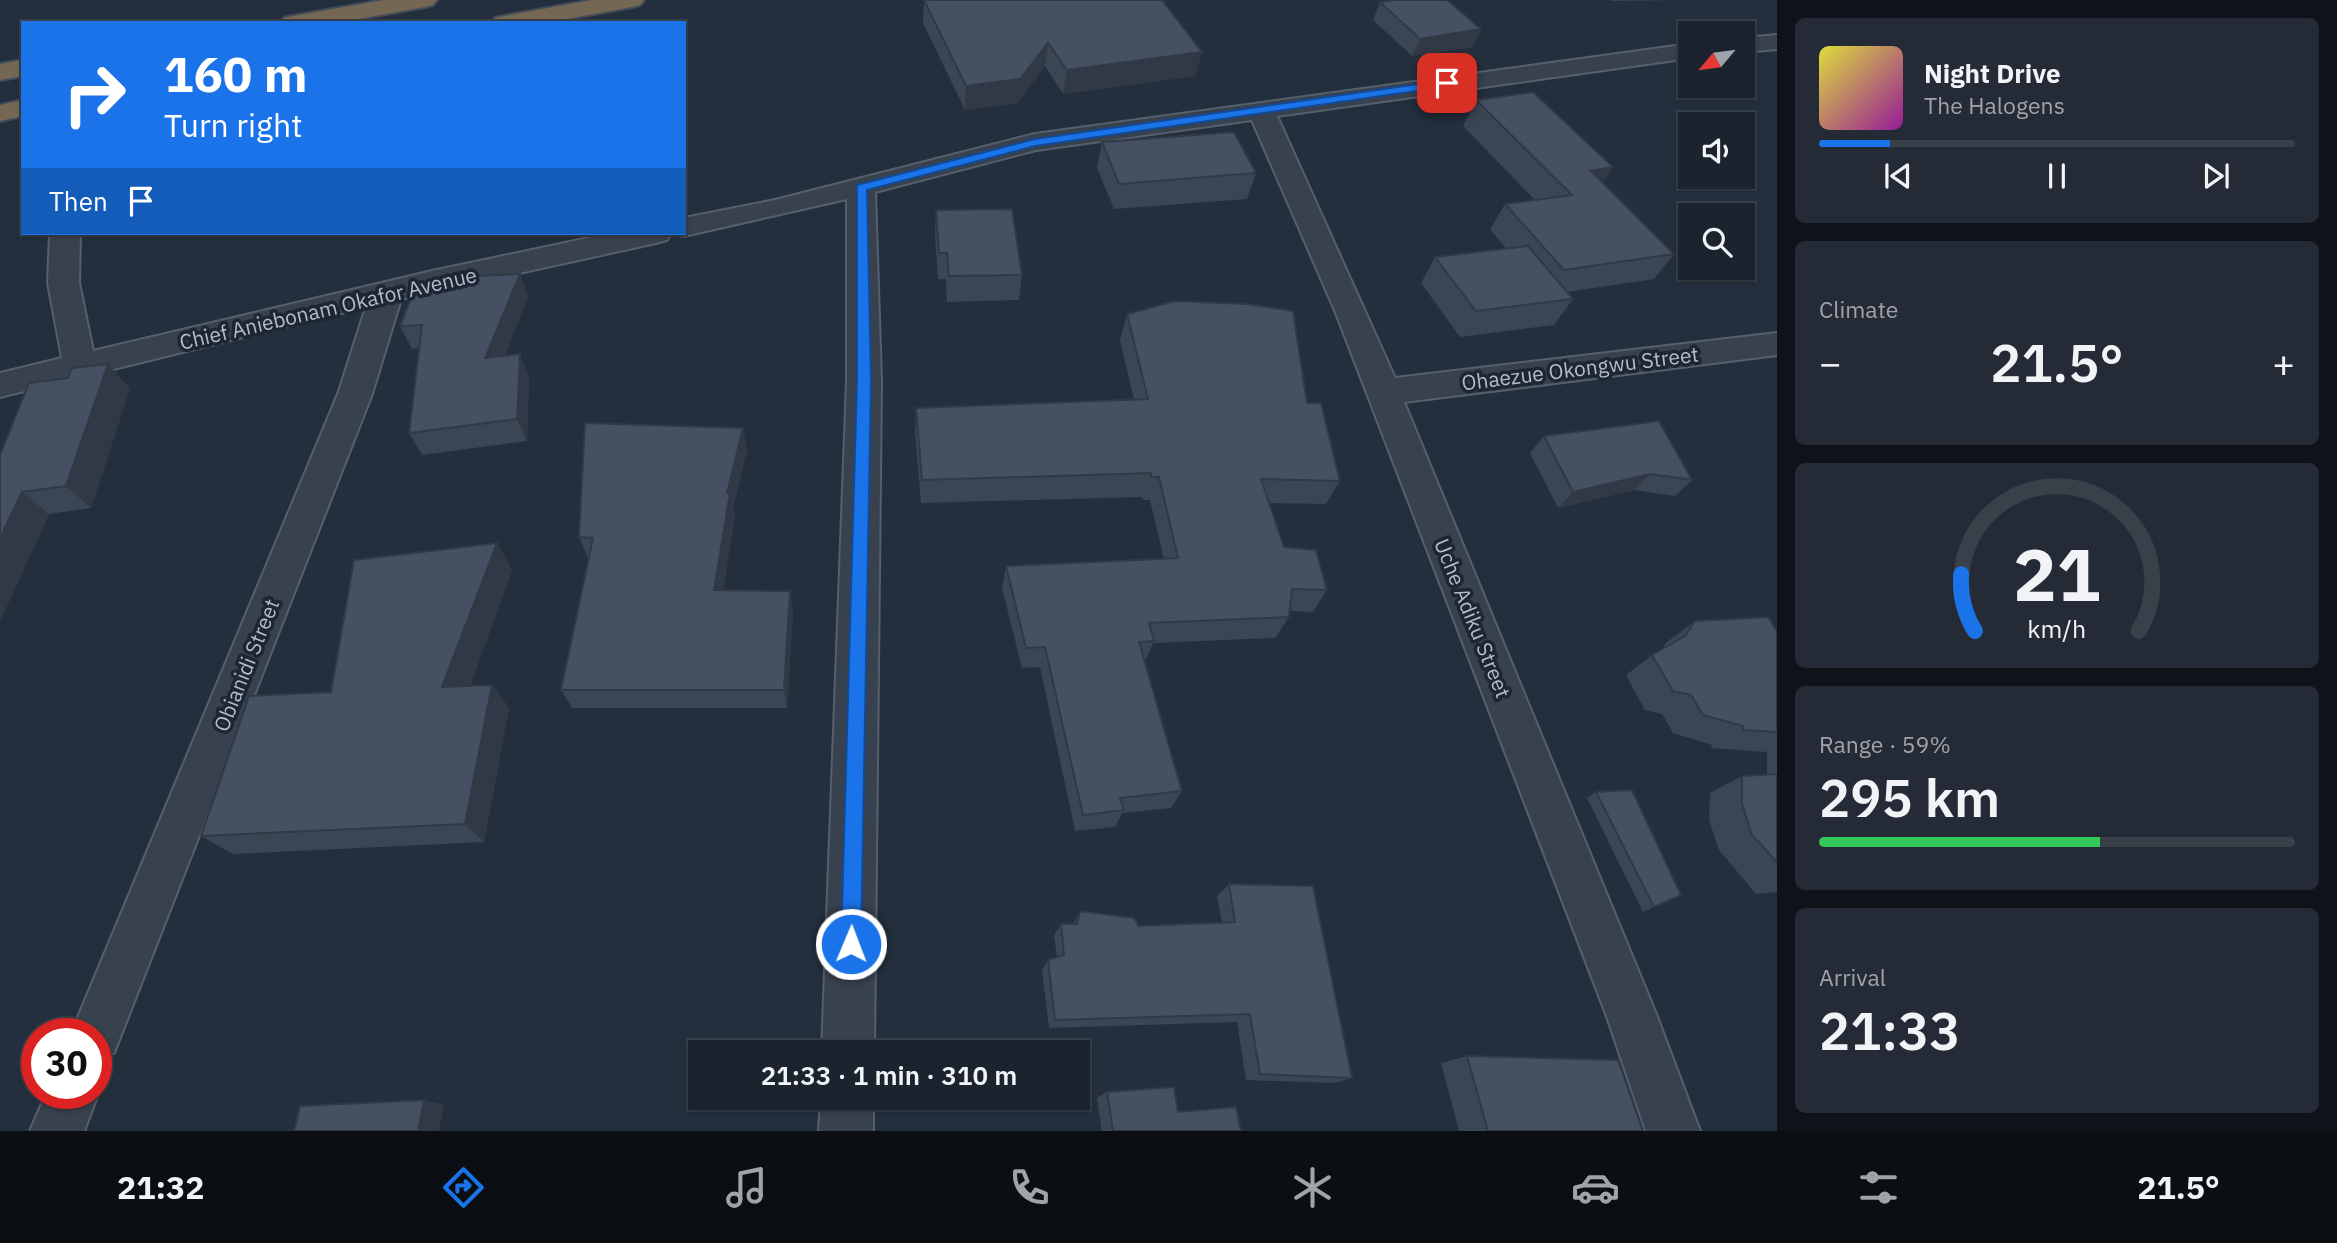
<!DOCTYPE html>
<html lang="en">
<head>
<meta charset="utf-8">
<style>
	body { margin:0; font-family:"IBM Plex Sans",sans-serif; background:#242b36; color:#f1f3f6; height:100vh; display:flex; flex-direction:column; font-size:26px; white-space:nowrap }
	* { box-sizing:border-box; margin:0 }
	p { font-size:23px; color:#a0a4aa }
	.icon { flex:none; width:38px; height:38px; fill:none; stroke:currentColor; stroke-width:2; stroke-linecap:round; stroke-linejoin:round }
	.map { position:relative; flex:1; overflow:hidden }
	.side { display:flex; flex-direction:column; gap:18px; padding:18px; background:#0f1319; width:560px }
	.side>* { flex:none }
	.hud { position:absolute; left:21px; top:21px; width:665px; height:214px; border-radius:0px; box-shadow:0 2px 5px #0004,0 0 0 2px #39404a; background:#1a73e8; color:#fff; overflow:hidden }
	.needle { width:46px; rotate:241deg }
	.controls { position:absolute; left:1678px; top:21px; display:grid; gap:14px }
	.controls a { display:grid; place-items:center; width:77px; height:77px; border-radius:0px; background:#1b232e; box-shadow:0 2px 5px #0004,0 0 0 2px #39404a; font-size:35px }
	.speed { position:absolute; left:21px; top:1018px; display:flex; gap:14px; font-size:35px; font-weight:700; text-align:center }
	.speed>* { display:grid; place-content:center; width:91px; height:91px; border-radius:50%; background:#1b232e; box-shadow:0 2px 5px #0004,0 0 0 2px #39404a; line-height:1 }
	.speed .limit { border:10px solid #d22; background:#fff; color:#111 }
	.pin { position:absolute; display:grid; place-items:center; width:60px; height:60px; color:#fff; margin:-30px; border-radius:14px; box-shadow:0 4px 10px #0006 }
	.me { position:absolute; width:77px; margin:-38px; rotate:1deg; stroke-linejoin:round; filter:drop-shadow(0 0 5px #0008) }
	.turn { display:flex; align-items:center; gap:24px; height:147px; padding:0 28px; font-size:32px }
	.turn .icon { width:91px; height:91px; stroke-width:2.5 }
	.turn b { display:block; font-size:49px; line-height:60px }
	.then { display:flex; align-items:center; height:66px; padding:0 28px; background:#0003; gap:14px; font-size:26px }
	.big { font-size:52px; font-weight:600; line-height:1.1 }
	.side .tile { flex:1; display:flex; flex-direction:column; justify-content:center; gap:10px; min-width:0; padding:0 24px; border-radius:10px; background:#242b36 }
	.side .dial { align-items:center; gap:0 }
	.dial svg { height:182px; overflow:visible; fill:none; stroke:#39404a; stroke-width:7; stroke-linecap:round; text-anchor:middle }
	.dial text { fill:#f1f3f6; stroke:none }
	.song { display:flex; align-items:center; gap:21px }
	.cover { width:84px; height:84px; border-radius:10px; background:linear-gradient(135deg,hsl(60 70% 55%),hsl(300 70% 35%)) }
	.played { height:7px; border-radius:4px; background:linear-gradient(90deg,#1a73e8 15%,#39404a 15%) }
	.keys { display:flex; justify-content:space-around; direction:ltr }
	.heat { display:flex; justify-content:space-between; align-items:center; font-size:38px; direction:ltr }
	.charge { height:10px; border-radius:5px; background:linear-gradient(90deg,#34c759 59%,#39404a 0) }
	.trip { position:absolute; left:688px; top:1040px; width:402px; height:70px; border-radius:0px; background:#1b232e; box-shadow:0 2px 5px #0004,0 0 0 2px #39404a; font-weight:600; line-height:70px; text-align:center }
	.tabs { display:flex; height:112px; justify-content:space-around; align-items:center; background:#0b0e12; color:#a0a4aa }
	.tabs .icon { width:49px; height:49px }
	.tabs .active { color:#1a73e8 }
	.tabs b { font-size:32px; color:#f1f3f6 }
	main { display:flex; flex:1; min-height:0 }
	.map>svg:first-child { display:block }
	.lines { fill:none; stroke-linecap:round; stroke-linejoin:round }
	.minor-casing { stroke:#565f6c; stroke-width:4 }
	.highway-casing { stroke:#434c59; stroke-width:4 }
	.minor { fill:#38414e; fill-rule:evenodd }
	.highway { fill:#746855; fill-rule:evenodd }
	.wall { fill:#3b4654 }
	.shaded-wall { fill:#303945 }
	.building { fill:#455162; stroke:#303945; stroke-width:2 }
	.route { fill:#1a73e8; stroke:#114b97; stroke-width:2 }
	.labels { text-anchor:middle; dominant-baseline:central; stroke-width:7; stroke-linejoin:round; paint-order:stroke }
	.street-label { font-size:21px; fill:#b4bcc9; stroke:#1d2633 }
</style>
</head>
<body>
<main>
<div class="map">
<svg width="1777" height="1131" viewBox="0 0 1777 1131">
	<rect width="100%" height="100%" fill="#242f3e"/>
	<g class="lines">
		<g class="minor-casing">
			<path id="minor" d="M1777,35V49L1743,52V38Z
				M1690,44V58L1277,116L1395,378L1777,333V355L1404,402L1656,1014L1700,1131H1646L1606,1014L1336,313L1252,120L1036,150L875,192L881,381L874,1052H822L847,381V199L684,236L674,234L684,233V218L775,200L1035,134Z
				M50,233H80L79,283L93,351L432,271L612,233H671L667,240L656,243L401,299L372,394L121,1035L114,1053L96,1060V1034H71L338,394L366,307L0,397V373L62,358L48,283Z
				M96,1089L98,1094L84,1131H30L46,1094H96Z
				M821,1097H873V1131H819Z"/>
		</g>
		<g class="highway-casing">
			<path id="highway" d="M384,0H437L433,5L425,7L336,23H281L284,18L293,16Z
				M592,0H644L640,5L632,7L545,23H492L495,18L504,16Z
				M23,60V76L0,80V64Z
				M23,100V116L0,121V105Z"/>
		</g>
		<use href="#minor" class="minor"/>
		<use href="#highway" class="highway"/>
	</g>
	<path class="wall" d="M924,0L1202,52L1195,76L1063,94L1045,66L1017,103L965,110L923,23Z
		M1610,0H1683L1611,1Z
		M1380,2L1481,29L1473,47L1412,56L1373,20Z
		M1476,100L1613,167L1603,182L1674,254L1654,279L1567,292L1573,299L1554,325L1460,337L1421,283L1435,257L1506,248L1490,230L1505,204L1535,200L1463,126Z
		M1102,142L1256,173L1247,199L1114,209L1097,168Z
		M936,210L1022,275L1019,300L947,302L946,279H938L935,236Z
		M528,296L505,356L529,376L527,441L422,455L409,433L419,348L412,349L400,326Z
		M1127,314L1307,403L1340,481L1326,504L1269,503L1284,547L1327,590L1313,612L1290,611L1289,617L1275,638L1153,643L1145,662L1182,791L1171,808L1122,813L1115,827L1075,831L1040,667L1022,668L1002,588L1006,566L1164,559L1150,500H1143L1142,497L921,503L915,432L916,408L1134,400L1120,340Z
		M130,388L91,508L49,514L0,621V455Z
		M743,428L747,450L733,508L735,515L723,590L793,611L787,708H572L561,690L588,558L579,537Z
		M1544,436L1692,480L1675,496L1634,490L1558,508L1530,453Z
		M497,543L512,570L470,686L492,685L509,708L484,842L233,854L201,836Z
		M1695,621L1777,631V892L1756,894L1719,850L1709,820L1710,793L1742,776L1767,775V752L1711,748L1712,745L1673,733L1662,714L1645,710L1626,675L1652,655L1662,649L1667,642Z
		M1596,792L1654,907L1643,912L1587,798Z
		M1229,884L1352,1078L1334,1083L1246,1080L1237,1022L1049,1028L1042,970L1048,960L1057,957L1054,935L1061,924H1073L1080,911L1139,926L1222,923L1217,896Z
		M1467,1056L1643,1131H1459L1441,1063Z
		M1107,1092L1178,1112L1241,1131H1102L1097,1098Z"/>
	<path class="shaded-wall" d="M1481,29L1473,47L1412,56L1420,39Z
		M1048,43L1045,66L1017,103L965,110L966,86Z
		M1202,52L1195,76L1063,94L1067,70Z
		M1613,167L1595,193L1591,171Z
		M520,274L528,296L496,380L485,358Z
		M520,354L529,376L527,441L517,419Z
		M108,364L130,388L91,508L66,486Z
		M743,428L747,450L733,508L735,515L720,611L714,590L727,493Z
		M1650,474L1634,490L1558,508L1573,492Z
		M22,492L49,514L0,621V538Z
		M497,543L512,570L461,710L442,687Z
		M790,591L793,611L787,708L784,690Z
		M492,685L509,708L484,842L465,824Z
		M424,1100L444,1105L439,1131H418Z"/>
	<path class="building" d="M924,0H1162L1202,52L1067,70L1048,43L1020,79L966,86Z
		M1395,0H1447L1481,29L1420,39L1380,2Z
		M1533,92L1613,167L1591,171L1674,254L1564,270L1505,204L1572,195L1476,100Z
		M1234,132L1256,173L1119,184L1102,142Z
		M1012,209L1022,275L949,276L947,253H939L936,210Z
		M1528,246L1573,299L1476,311L1435,257Z
		M520,274L485,358L520,354L517,419L409,433L422,325L400,326L412,296L456,277Z
		M1175,301L1247,304L1293,311L1307,403H1321L1340,481L1261,479L1284,547L1316,550L1327,590L1292,589L1289,617L1149,623L1154,641L1139,642L1182,791L1120,798L1124,810L1083,815L1045,647L1026,648L1006,566L1178,558L1159,477H1151V473L922,480L916,408L1148,399L1127,314Z
		M108,364L66,486L22,492L0,538V455L29,383L68,378L72,368Z
		M1659,421L1692,480L1650,474L1573,492L1544,436Z
		M585,423L743,428L727,493H730L714,590L790,591L784,690H561L593,538L579,537Z
		M497,543L442,687L492,685L465,824L201,836L249,696L331,692L354,560Z
		M1768,617L1777,631V732L1743,730V726L1703,715L1691,695L1673,691L1652,655L1685,636L1695,621Z
		M1777,774V862L1752,835L1742,804V776Z
		M1632,790L1681,895L1654,907L1596,792Z
		M1229,884L1313,886L1352,1078L1260,1074L1250,1014L1055,1020L1048,960L1064,955L1061,924H1077L1080,911L1134,918L1139,926L1235,922Z
		M1467,1056L1618,1060L1643,1131H1488Z
		M1174,1087L1178,1112L1236,1107L1241,1131H1113L1107,1092Z
		M424,1100L418,1131H294L300,1106Z"/>
	<path class="route" d="M1447,80L1451,81V86L1035,146L867,190L871,380L861,944L858,951L851,954L844,951L841,944L857,380V185L1035,139Z"/>
	<g class="labels">
		<g class="street-label">
			<text transform="translate(328 308) rotate(-13)">Chief Aniebonam Okafor Avenue</text>
			<text transform="translate(1580 368) rotate(-7)">Ohaezue Okongwu Street</text>
			<text transform="translate(1473 618) rotate(68)">Uche Adiku Street</text>
			<text transform="translate(246 665) rotate(-68)">Obianidi Street</text>
		</g>
	</g>
</svg>
<div class="controls">
<a><svg class="needle" viewBox="-14 -14 28 28"><path d="M0-13l5 13h-10z" fill="#e53935"/><path d="M0 13l5-13h-10z" fill="#a0a4aa"/></svg></a>
<a><svg class="icon" aria-label="sound" viewBox="0 0 24 24"><path d="M4 9h4l5-4v14l-5-4H4zM17 9q2 3 0 6"/></svg></a>
<a><svg class="icon" aria-label="search" viewBox="0 0 24 24"><circle cx="10" cy="10" r="6"/><path d="M15 15l6 6"/></svg></a>
</div>
<div class="speed"><div class="limit">30</div></div>
<div class="pin" style="left:1447px;top:83px;background:#d93025"><svg class="icon" aria-label="arrive" viewBox="0 0 24 24"><path d="M6 21V4h12l-3 4 3 4H6"/></svg></div>
<svg class="me" style="left:851px;top:944px" viewBox="-20 -20 40 40"><circle r="17" fill="#1a73e8" stroke="#fff" stroke-width="3"/><path d="M0-11L8 9 0 5-8 9z" fill="#fff"/></svg>
<div class="trip">21:33 · 1 min · 310 m</div>
<div class="hud">
<div class="turn"><svg class="icon" aria-label="right" viewBox="0 0 24 24"><path d="M7 20v-9h11M14 6l5 5-5 5"/></svg><div><b>160 m</b>Turn right</div></div>
<div class="then">Then<svg class="icon" aria-label="arrive" viewBox="0 0 24 24"><path d="M6 21V4h12l-3 4 3 4H6"/></svg></div>
</div>
</div>
<section class="side">
<div class="tile">
<div class="song"><i class="cover"></i><div><b>Night Drive</b><p>The Halogens</p></div></div>
<div class="played"></div>
<div class="keys"><svg class="icon" aria-label="previous" viewBox="0 0 24 24"><path d="M18 5L8 12l10 7zM5 5v14"/></svg><svg class="icon" aria-label="pause" viewBox="0 0 24 24"><path d="M8 5v14M16 5v14"/></svg><svg class="icon" aria-label="next" viewBox="0 0 24 24"><path d="M6 5l10 7-10 7zM19 5v14"/></svg></div>
</div>
<div class="tile"><p>Climate</p>
<div class="heat"><a>−</a><b class="big">21.5°</b><a>+</a></div>
</div>
<div class="tile dial"><svg viewBox="0 0 100 80">
<path d="M14 69A42 42 0 1 1 86 69"/>
<path d="M14 69A42 42 0 0 1 8 44" stroke="#1a73e8"/>
<text x="50" y="56" font-size="32" font-weight="700">21</text>
<text x="50" y="72" font-size="11">km/h</text>
</svg></div>
<div class="tile"><p>Range · 59%</p><b class="big">295 km</b><div class="charge"></div></div>
<div class="tile"><p>Arrival</p><b class="big">21:33</b></div>
</section>
</main>
<nav class="tabs">
<b>21:32</b>
<svg class="icon active" aria-label="directions" viewBox="0 0 24 24"><path d="M12 3l9 9-9 9-9-9zM9 14v-3h6M13 9l2 2-2 2"/></svg>
<svg class="icon" aria-label="music" viewBox="0 0 24 24"><path d="M9 18V5l10-2v13"/><circle cx="6" cy="18" r="3"/><circle cx="16" cy="16" r="3"/></svg>
<svg class="icon" aria-label="phone" viewBox="0 0 24 24"><path d="M5 4h4l2 5-3 2q2 4 5 5l2-3 5 2v4C11 20 4 13 5 4z"/></svg>
<svg class="icon" aria-label="climate" viewBox="0 0 24 24"><path d="M12 3v18M4 7l16 10M4 17L20 7"/></svg>
<svg class="icon" aria-label="car" viewBox="0 0 24 24"><path d="M5 17H2v-5l4-1 3-4h7l3 4 3 1v5h-3M9 17h6M6 11h13"/><circle cx="7" cy="17" r="2"/><circle cx="17" cy="17" r="2"/></svg>
<svg class="icon" aria-label="filters" viewBox="0 0 24 24"><path d="M4 7h16M4 17h16"/><circle cx="9" cy="7" r="2"/><circle cx="15" cy="17" r="2"/></svg>
<b>21.5°</b>
</nav>
</body>
</html>
